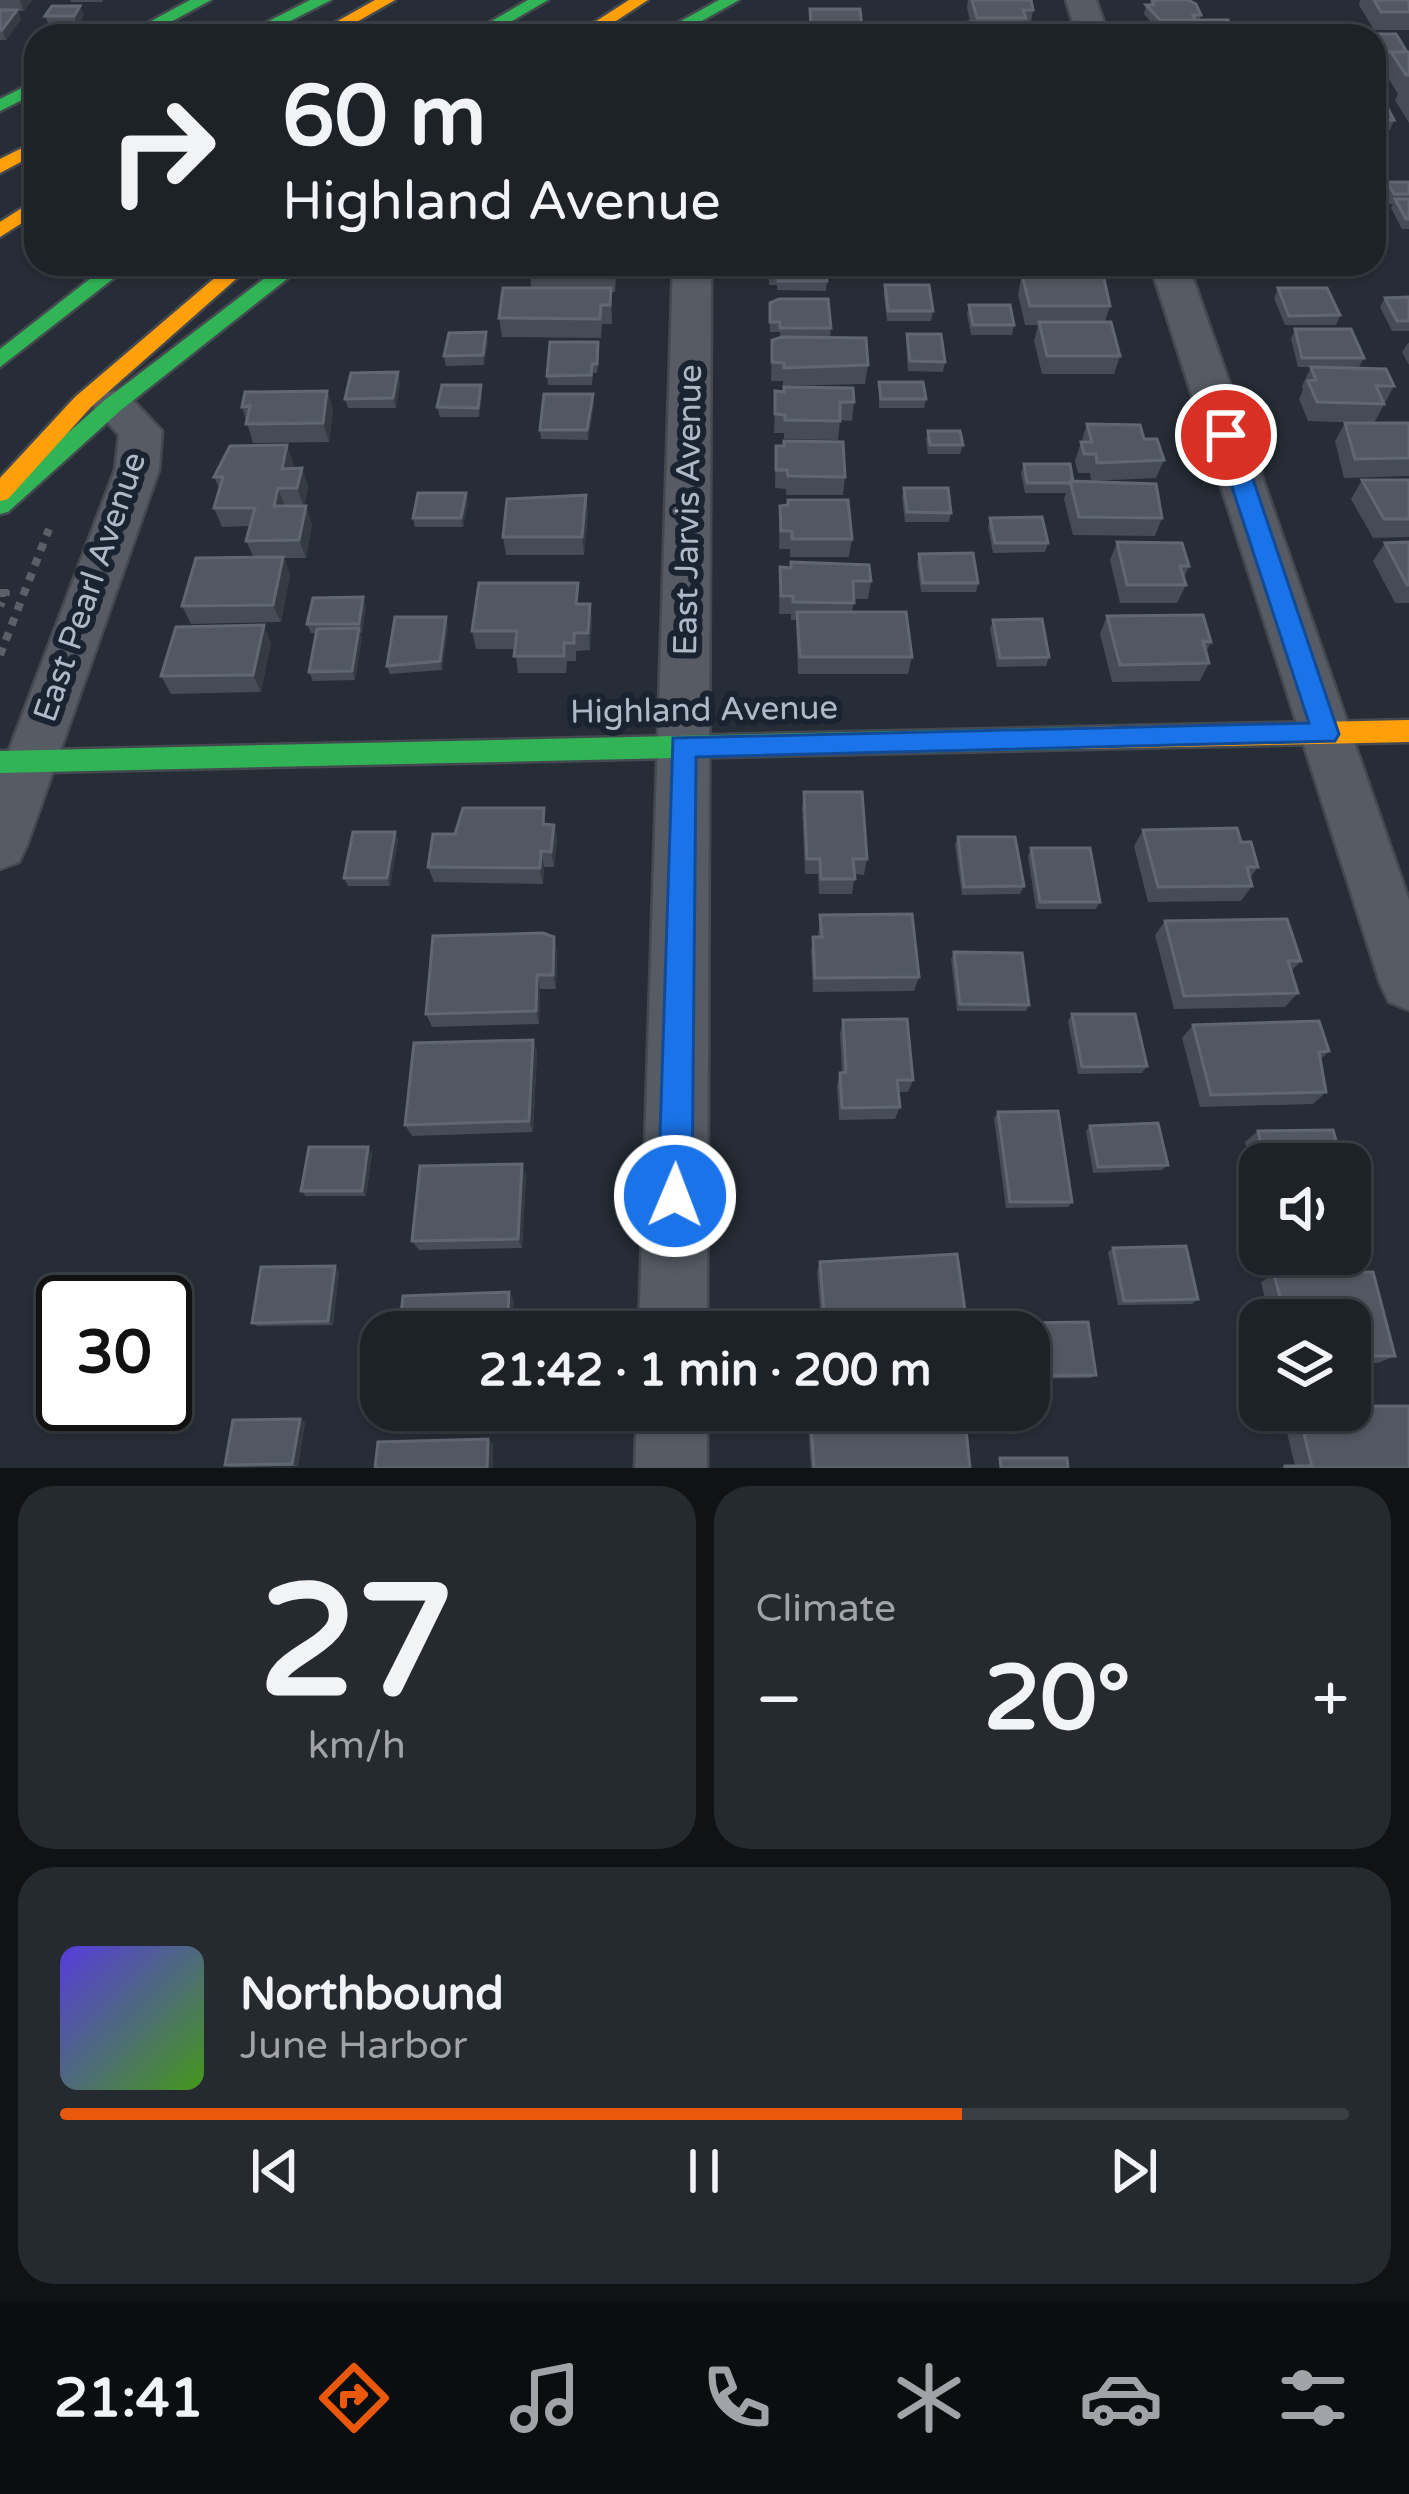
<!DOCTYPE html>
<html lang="en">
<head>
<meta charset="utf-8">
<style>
	body { margin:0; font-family:"Varela Round",sans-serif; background:#252a30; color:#f1f3f6; height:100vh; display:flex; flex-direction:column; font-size:45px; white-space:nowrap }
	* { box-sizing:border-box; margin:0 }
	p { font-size:39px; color:#a0a4a8 }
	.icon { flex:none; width:66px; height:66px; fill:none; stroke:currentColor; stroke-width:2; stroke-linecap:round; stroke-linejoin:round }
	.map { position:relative; height:1468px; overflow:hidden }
	.details { display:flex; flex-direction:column; gap:18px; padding:18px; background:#0f1316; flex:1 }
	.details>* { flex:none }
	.hud { position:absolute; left:24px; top:24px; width:1362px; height:252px; border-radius:36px; box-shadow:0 3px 9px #0004,0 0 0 3px #3a3f45; background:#1c2228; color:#f1f3f6; overflow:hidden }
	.fabs { position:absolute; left:1239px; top:1143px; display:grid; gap:24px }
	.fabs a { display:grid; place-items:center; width:132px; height:132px; border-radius:24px; background:#1c2228; box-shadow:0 3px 9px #0004,0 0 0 3px #3a3f45; font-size:60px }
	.speed { position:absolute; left:36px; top:1275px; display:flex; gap:24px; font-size:60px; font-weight:700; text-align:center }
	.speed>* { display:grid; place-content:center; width:156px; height:156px; border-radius:50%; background:#1c2228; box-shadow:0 3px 9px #0004,0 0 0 3px #3a3f45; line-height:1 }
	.speed .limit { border:6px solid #111; border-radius:18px; background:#fff; color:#111 }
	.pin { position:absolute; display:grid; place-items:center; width:102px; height:102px; color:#fff; margin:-51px; border:6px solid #fff; border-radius:50%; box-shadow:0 3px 12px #0007 }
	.me { position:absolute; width:132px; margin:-66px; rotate:1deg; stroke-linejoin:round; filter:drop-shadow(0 0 9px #0008) }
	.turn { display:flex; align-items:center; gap:42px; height:252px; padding:0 60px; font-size:54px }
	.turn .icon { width:156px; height:156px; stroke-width:2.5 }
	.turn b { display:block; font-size:84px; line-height:102px }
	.big { font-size:90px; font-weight:700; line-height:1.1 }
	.details .tile { flex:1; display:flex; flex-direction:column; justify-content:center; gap:18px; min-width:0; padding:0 42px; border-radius:36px; background:#252a30 }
	.details .dial { align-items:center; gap:0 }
	.dial b { font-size:156px; line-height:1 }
	.song { display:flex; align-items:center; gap:36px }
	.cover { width:144px; height:144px; border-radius:18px; background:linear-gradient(135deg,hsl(250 70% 55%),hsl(100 70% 35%)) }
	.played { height:12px; border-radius:6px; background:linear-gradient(90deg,#ea580c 70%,#3a3f45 70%) }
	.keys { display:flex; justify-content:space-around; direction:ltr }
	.heat { display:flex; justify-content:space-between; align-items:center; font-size:66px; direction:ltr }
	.details .tiles { flex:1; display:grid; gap:18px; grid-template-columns:1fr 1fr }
	.tile:last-child { grid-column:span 2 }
	.trip { position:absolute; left:360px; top:1311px; width:690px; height:120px; border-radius:36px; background:#1c2228; box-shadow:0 3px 9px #0004,0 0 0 3px #3a3f45; font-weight:700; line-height:120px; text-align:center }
	.tabs { display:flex; height:192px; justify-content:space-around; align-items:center; background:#0b0e10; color:#a0a4a8 }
	.tabs .icon { width:84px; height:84px }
	.tabs .selected { color:#ea580c }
	.tabs b { font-size:54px; color:#f1f3f6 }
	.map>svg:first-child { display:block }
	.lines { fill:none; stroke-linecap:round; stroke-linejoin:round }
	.street-casing { stroke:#444950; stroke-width:5 }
	.fast-casing { stroke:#444950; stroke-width:5 }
	.slow-casing { stroke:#444950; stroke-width:5 }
	.path { stroke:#5a6067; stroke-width:8; stroke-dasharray:8 8; stroke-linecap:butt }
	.street { fill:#565b64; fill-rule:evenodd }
	.fast { fill:#30b455; fill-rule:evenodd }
	.slow { fill:#ff9f0a; fill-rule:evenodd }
	.wall { fill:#464c55 }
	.shaded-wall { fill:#343b43 }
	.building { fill:#515861; stroke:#606771; stroke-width:3 }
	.route { fill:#1a73e8; stroke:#114b97; stroke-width:3 }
	.labels { text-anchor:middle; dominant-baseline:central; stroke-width:12; stroke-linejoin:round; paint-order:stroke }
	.street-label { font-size:33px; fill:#afb8c8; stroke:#1a2330 }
</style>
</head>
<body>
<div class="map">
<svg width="1409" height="1468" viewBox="0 0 1409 1468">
	<rect width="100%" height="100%" fill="#262d36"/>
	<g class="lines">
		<g class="street-casing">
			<path id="street" d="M1066,0H1096L1109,36H1077Z
				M673,264H711L707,1332H639Z
				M1150,264H1188L1409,900V1010L1389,1002L1380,983Z
				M113,391L128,395L162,431L159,470L27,845L19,862L0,869V774L115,470L119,435L92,405L98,395Z
				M637,1410H707V1468H635Z"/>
		</g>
		<g class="fast-casing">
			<path id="fast" d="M190,0H211L145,36H124Z
				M310,0H331L261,36H240Z
				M528,0H548L486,36H466Z
				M719,0H739L675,36H654Z
				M36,81V93L0,111V99Z
				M109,264H132L0,367V349Z
				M283,264H306L121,410L8,512L0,514V493L105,400Z
				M1080,727L1090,730L1094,738L1090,746L1080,749L0,773V751Z"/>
		</g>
		<g class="slow-casing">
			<path id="slow" d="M375,0H395L332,36H311Z
				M629,0H648L593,36H573Z
				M36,141V154L0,173V159Z
				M36,199V214L0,237V222Z
				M231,264H253L91,407L8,499L0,501V478L75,397Z
				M1409,720V742L1080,749L1070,746L1066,738L1070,730L1080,727Z"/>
		</g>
		<path class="path" d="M0,593H6L0,606
			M0,655L49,529"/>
		<use href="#street" class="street"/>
		<use href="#fast" class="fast"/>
		<use href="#slow" class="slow"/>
	</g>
	<path class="wall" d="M0,0H32L24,11H18L21,19L6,40H0Z
		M70,0H103L102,2H71Z
		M968,0H1031L1033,10L1030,28L1034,36H966L969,22H970L967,7Z
		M1151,0L1201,15L1199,20L1236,36H1166L1168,29H1157L1144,14L1146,5H1150Z
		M1360,0H1409V30H1374L1359,5Z
		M810,9L862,27L861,36H811Z
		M84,15L78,25H49L45,16Z
		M1358,34H1396L1407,52H1409V123L1395,100L1398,94L1383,70L1387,62H1374V36H1357Z
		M1374,105L1394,120L1390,130H1374Z
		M1387,182H1409V229H1402L1391,208L1393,204H1389L1383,191Z
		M530,264H617L615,292H611L612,324H602L601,338L502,337L499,318L531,288Z
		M768,264L827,281L826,291L777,290V285H769Z
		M885,264H926L925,274H886Z
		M997,264H1094L1091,274L1110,306L1105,322L1120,356L1114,374H1042L1034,341L1038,325H1025L1018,294L1021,279H1000Z
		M1267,264H1336L1337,265L1332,274L1272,275Z
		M885,285L933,311L931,321H887L884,295Z
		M1278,288L1340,315L1336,325H1285L1274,298Z
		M1409,297V331H1392L1380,307L1385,298Z
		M770,303L831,328L830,337L868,365L865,384L783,386V381H771L772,340L780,337V332H770Z
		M969,305L1014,325L1012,335H971L967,314Z
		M1295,329L1364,358L1359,367H1312L1394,386L1374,423H1409V476L1344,478L1335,441L1345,423H1367L1308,421L1299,399L1303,390L1302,386L1311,367H1298L1291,339Z
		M486,332L488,342L484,365L446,366L444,356Z
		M907,334L945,362L943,372L908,371L906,343Z
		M1408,343H1409V365L1402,352Z
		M599,352L597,373H593L592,385H548L547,376Z
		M400,382L396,408H348L345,399Z
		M879,382L926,399L924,408H879Z
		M327,391L333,409L329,442L253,443L242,407Z
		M775,391L854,402L852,421L840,420L838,440L784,439V433H774Z
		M482,395L479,417H440L437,407Z
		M594,404L588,440L541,439L540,430Z
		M1087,424L1144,439L1164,460L1156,478L1091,481L1090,473H1078L1075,461Z
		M928,431L963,445L960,454H928L926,440Z
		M776,446L845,477L843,495H786V489L775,488Z
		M294,464L293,469L302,468L308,487L304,506L312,524L306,558H284L290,575L281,622L191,624L182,606L254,558L246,541L250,526L222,527L214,508L220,490L214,477Z
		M1024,464L1073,481L1162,518L1155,536L1073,535L1064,499L1066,493H1025L1021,473Z
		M1362,480H1409V537L1373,538L1351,499Z
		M904,488L951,513L949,522H905L902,497Z
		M586,495L588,513L584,555H506L503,537Z
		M468,502L463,527H415L413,518Z
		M780,506L852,539L849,557H790V549H779Z
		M990,518L1048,543L1045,552L993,553L988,527Z
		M1117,542L1189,566L1184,578L1186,585L1177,603H1120L1110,560Z
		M1409,542V603H1395L1373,561L1385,543Z
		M919,554L978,583L976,592H921L917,563Z
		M780,567L871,581L868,599H854L852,612L912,657L908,674H798L796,620H791V614H779Z
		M580,604H590L592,621L590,650L576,651V661H567L566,673H518L515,649H476L472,631Z
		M366,606L362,633H360L362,637L355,680L313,681L309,672L317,633H311L307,624Z
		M1107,616L1211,642L1206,652L1209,663L1200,681L1112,682L1100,634Z
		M993,620L1049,657L1046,666L997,667L990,629Z
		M448,626L442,670L390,674L387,666Z
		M271,642L261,692L171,694L161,676Z
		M804,792L867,859L864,875L855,874L852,894H819L818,874H805L802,808Z
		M547,824L554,825L557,840L554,867H544L543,884L434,882L428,867L455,834Z
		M1143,830L1241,842L1258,867L1250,878L1252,886L1241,901L1148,902L1134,846Z
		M395,832L398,840L390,886H348L344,878Z
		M958,837L1024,886L1020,894L962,895L955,845Z
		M1031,848L1100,902L1096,909H1036L1028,856Z
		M820,915L919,977L914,991L813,992L811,951L813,937H818Z
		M1165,921L1301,961L1291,971L1298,993L1285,1007L1174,1009L1155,935Z
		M554,937L557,951L556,989H540L539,1024L432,1027L426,1014Z
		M954,952L1029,1005L1026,1011H957L951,959Z
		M1072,1014L1147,1066L1142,1073L1078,1074L1068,1021Z
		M843,1020L913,1080L908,1092H898L900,1107L895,1119L839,1120L837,1085L840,1073H842L840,1033Z
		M1193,1025L1329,1051L1320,1060L1326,1092L1313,1104L1200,1107L1182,1038Z
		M533,1040L537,1052L533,1132L412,1136L405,1125Z
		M998,1112L1072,1202L1068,1207L1006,1208L994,1118Z
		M1090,1126L1168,1165L1162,1170L1093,1173L1086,1131Z
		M1258,1131L1343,1164H1260V1200L1245,1142Z
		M372,1153L366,1196H306L301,1191Z
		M526,1175L522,1248L419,1250L412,1241Z
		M1113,1248L1198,1299L1192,1304L1118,1305L1108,1252Z
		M820,1262L968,1332H831L830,1322H821L817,1271Z
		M339,1271L333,1325L258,1326L252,1323Z
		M1373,1272L1395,1356L1378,1363H1350V1320H1270L1261,1282L1274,1274Z
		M1017,1323L1096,1375L1091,1378L1029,1379V1332H1014L1013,1327Z
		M807,1410H964L970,1468H811Z
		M1288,1410H1350L1409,1468H1279L1295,1466L1282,1412Z
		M300,1419L305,1422L298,1466L231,1467L225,1465Z"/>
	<path class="shaded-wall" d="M21,0H32L24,11L20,2Z
		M80,6L84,15L78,25L74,16Z
		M17,10L21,19L6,40L2,30Z
		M486,332L488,342L484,365L483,355Z
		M398,372L400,382L396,408L393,398Z
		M481,385L482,395L479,417L478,408Z
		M327,391L333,409L329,442L323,423Z
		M593,394L594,404L588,440L587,430Z
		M287,445L294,464L289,487L282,469Z
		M302,468L308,487L304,506L297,488Z
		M278,488L285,507L274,506Z
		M466,493L468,502L463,527L461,518Z
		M586,495L588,513L584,555L582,537Z
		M306,506L312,524L306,558L299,540Z
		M283,557L290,575L281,622L273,605Z
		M363,597L366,606L362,633L359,624Z
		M590,604L592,621L590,650L588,633Z
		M446,617L448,626L442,670L440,661Z
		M264,625L271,642L261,692L253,675Z
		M359,628L362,637L355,680L352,671Z
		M554,825L557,840L554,867L551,852Z
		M395,832L398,840L390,886L387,878Z
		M541,851L544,867L543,884L540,868Z
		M554,937L557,951L556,989L553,975Z
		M537,975L540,989L539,1024L536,1011Z
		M533,1040L537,1052L533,1132L529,1121Z
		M368,1147L372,1153L366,1196L362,1191Z
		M522,1164L526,1175L522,1248L518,1239Z
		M335,1266L339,1271L333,1325L328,1321Z
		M509,1292L514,1301L512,1332H507Z
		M300,1419L305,1422L298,1466L292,1464Z
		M488,1439L493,1444V1468H487Z"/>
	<path class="building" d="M972,0H1031L1033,10H1023L1026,18H977Z
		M1152,0H1188L1196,4L1201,15H1193L1195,20H1160L1146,5H1154Z
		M1374,0H1409V12H1381Z
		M52,6H80L74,16H45Z
		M810,9H860L862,27H811Z
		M0,10H17L2,30H0Z
		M1171,20H1228L1236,36H1172L1170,32H1176Z
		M969,22H1026L1034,36H972Z
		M1358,34H1396L1407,52H1374V36H1359Z
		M1391,52H1409V75H1406Z
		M1374,105H1386L1394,120H1374Z
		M1387,182H1409V194H1394Z
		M1395,199H1409V219H1406Z
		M530,264H615L614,273H529Z
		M769,264H826L827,281H778V276L769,275Z
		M1275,264H1336L1337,265H1276Z
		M1103,274L1110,306H1030L1022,275Z
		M885,285H929L933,311H888Z
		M503,288H611L610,305H601L600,319L499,318Z
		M1278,288H1327L1340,315L1289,316Z
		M1409,297V321H1397L1385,298Z
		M779,299H828L831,328H780V322H770V303Z
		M969,305H1010L1014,325H973Z
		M1039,322H1111L1120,356H1047Z
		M1295,329H1351L1364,358H1302Z
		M486,332L483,355L444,356L449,333Z
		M907,334H941L945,362L910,361Z
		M782,337L866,338L868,365L784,368V363L772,362V340Z
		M550,342H598L597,364H592L591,375L547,376Z
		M1311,367L1386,369L1394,386H1376L1384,404L1317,402L1308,381L1316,380Z
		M398,372L393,398L345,399L351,373Z
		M879,382H923L926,399H881Z
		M442,385H481L478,408L437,407Z
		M784,387L853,388L854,402H840V421L785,420V415L775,414V391L784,392Z
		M327,391L323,423L246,424L250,406L242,407L245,392Z
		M544,394H593L587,430H540Z
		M1345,423H1409V458L1355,459Z
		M1087,424L1140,425L1144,439H1157L1164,460L1097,463L1096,454H1084L1081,442H1092Z
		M928,431H960L963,445H930Z
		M784,441L843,442L845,477L788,476L787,470H776V446H784Z
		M287,445L282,469L302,468L297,488H278L274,506H306L299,540L246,541L255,508H214L223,477H214L230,446Z
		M1024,464H1070L1073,481H1070V483H1027Z
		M1362,480H1409V519H1384Z
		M1070,481L1156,484L1162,518L1079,517Z
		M904,488H948L951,513L907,512Z
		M418,493H466L461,518H413Z
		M586,495L582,537H503L507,499Z
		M788,500H848L852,539H792V531H781L780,506L788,505Z
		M1042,517L1048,543H995L990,518Z
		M1117,542L1182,543L1189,566H1180L1186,585H1127Z
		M1409,542V585H1407L1385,543Z
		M973,553L978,583H923L919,554Z
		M283,557L273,605L182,606L196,558Z
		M791,562L869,565L871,581H853L854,603L793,602V596H781L780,567L791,568Z
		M479,583H578L576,604H590L588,633H574V643H564V656H514L517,631H472Z
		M363,597L359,624H307L313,598Z
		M797,612H906L912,657H800Z
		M1203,615L1211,642L1203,641L1209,663L1120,665L1107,616Z
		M395,617H446L440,661L387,666Z
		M1042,619L1049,657L1000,658L993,620Z
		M264,625L253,675L161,676L176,627Z
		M359,628L352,671L309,672L317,629Z
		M804,792H862L867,859H853L855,879H821L820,859H807Z
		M463,808H544L543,824L554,825L551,852L541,851L540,868L428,867L433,834H455Z
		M1237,828L1241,842H1251L1258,867H1247L1252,886L1158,887L1143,830Z
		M353,832H395L387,878H344Z
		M958,837H1015L1024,886L964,887Z
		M1031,848H1090L1100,902H1040Z
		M912,914L919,977L815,978L813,937H822L820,915Z
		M1287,919L1301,961H1288L1298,993L1184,996L1165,921Z
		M543,933L554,937L553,975H537L536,1011L426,1014L433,936Z
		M954,952L1022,953L1029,1005L960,1004Z
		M1072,1014H1135L1147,1066L1082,1067Z
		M907,1019L913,1080H897L900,1107L842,1108L840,1073L846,1072L843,1020Z
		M1319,1021L1329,1051L1319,1052L1326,1092L1211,1095L1193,1025Z
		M533,1040L529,1121L405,1125L414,1043Z
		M1058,1111L1072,1202H1010L998,1112Z
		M1158,1123L1168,1165L1098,1167L1090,1126Z
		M1333,1130L1343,1164H1266L1258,1131Z
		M309,1147H368L362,1191H301Z
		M522,1164L518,1239L412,1241L420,1166Z
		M1350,1187L1358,1215H1350Z
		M1186,1246L1198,1299L1124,1301L1113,1248Z
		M957,1254L968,1332H835L834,1315L824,1314L820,1262Z
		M335,1266L328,1321L252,1323L261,1267Z
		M1373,1272L1395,1356H1350V1320H1286L1274,1274Z
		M509,1292L507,1332H399L403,1296Z
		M1088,1322L1096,1375L1029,1376V1332H1018L1017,1323Z
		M1350,1406H1409V1468H1285V1466H1312L1298,1410H1350Z
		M810,1410H964L970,1468H814Z
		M300,1419L292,1464L225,1465L233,1420Z
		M488,1439L487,1468H375L378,1442Z
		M1000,1458H1067L1068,1468H1001Z"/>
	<path class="route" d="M1226,427L1238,435L1339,734L1335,741L696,757L692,1196L687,1208L675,1214L663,1208L658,1196L673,738L1309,723L1215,435Z"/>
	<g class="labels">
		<g class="street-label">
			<text transform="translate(688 510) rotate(-89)">East Jarvis Avenue</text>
			<text transform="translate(90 587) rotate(-71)">East Pearl Avenue</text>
			<text transform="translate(704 710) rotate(-1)">Highland Avenue</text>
		</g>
	</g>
</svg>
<div class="fabs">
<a><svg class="icon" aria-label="sound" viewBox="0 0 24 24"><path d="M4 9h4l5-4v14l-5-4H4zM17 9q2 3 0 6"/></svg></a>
<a><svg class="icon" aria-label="layers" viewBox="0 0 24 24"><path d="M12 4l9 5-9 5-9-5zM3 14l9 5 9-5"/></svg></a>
</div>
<div class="speed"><div class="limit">30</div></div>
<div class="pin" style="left:1226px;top:435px;background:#d93025"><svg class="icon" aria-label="arrive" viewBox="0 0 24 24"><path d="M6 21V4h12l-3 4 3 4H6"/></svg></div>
<svg class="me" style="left:675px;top:1196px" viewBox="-20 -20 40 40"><circle r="17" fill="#1a73e8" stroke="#fff" stroke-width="3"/><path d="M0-11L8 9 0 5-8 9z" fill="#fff"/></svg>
<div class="trip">21:42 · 1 min · 200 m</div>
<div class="hud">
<div class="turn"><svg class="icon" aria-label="right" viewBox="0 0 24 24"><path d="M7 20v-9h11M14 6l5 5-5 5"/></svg><div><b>60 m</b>Highland Avenue</div></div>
</div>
</div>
<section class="details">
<div class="tiles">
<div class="tile dial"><b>27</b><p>km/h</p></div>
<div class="tile"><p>Climate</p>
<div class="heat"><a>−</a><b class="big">20°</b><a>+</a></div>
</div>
<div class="tile">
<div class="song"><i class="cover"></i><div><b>Northbound</b><p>June Harbor</p></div></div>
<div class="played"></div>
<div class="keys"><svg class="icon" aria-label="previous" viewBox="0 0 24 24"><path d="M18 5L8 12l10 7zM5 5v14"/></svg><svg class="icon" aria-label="pause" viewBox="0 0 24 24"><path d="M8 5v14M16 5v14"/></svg><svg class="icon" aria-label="next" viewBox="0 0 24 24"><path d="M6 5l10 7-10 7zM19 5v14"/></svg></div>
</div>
</div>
</section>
<nav class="tabs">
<b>21:41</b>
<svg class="icon selected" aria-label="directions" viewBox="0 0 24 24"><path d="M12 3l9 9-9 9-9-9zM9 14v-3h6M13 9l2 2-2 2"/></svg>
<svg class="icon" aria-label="music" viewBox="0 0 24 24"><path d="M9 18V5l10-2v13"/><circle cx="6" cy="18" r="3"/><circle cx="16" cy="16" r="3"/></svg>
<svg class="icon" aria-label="phone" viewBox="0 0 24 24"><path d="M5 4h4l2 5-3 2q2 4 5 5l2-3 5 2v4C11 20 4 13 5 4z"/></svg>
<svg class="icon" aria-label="climate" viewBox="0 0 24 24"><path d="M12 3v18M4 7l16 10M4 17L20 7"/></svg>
<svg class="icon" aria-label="car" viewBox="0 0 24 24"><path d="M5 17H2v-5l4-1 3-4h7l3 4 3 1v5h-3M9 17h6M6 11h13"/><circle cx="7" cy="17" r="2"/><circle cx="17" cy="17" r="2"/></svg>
<svg class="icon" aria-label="filters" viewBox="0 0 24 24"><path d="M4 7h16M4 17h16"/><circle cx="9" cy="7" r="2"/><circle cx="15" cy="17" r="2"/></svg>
</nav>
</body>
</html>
